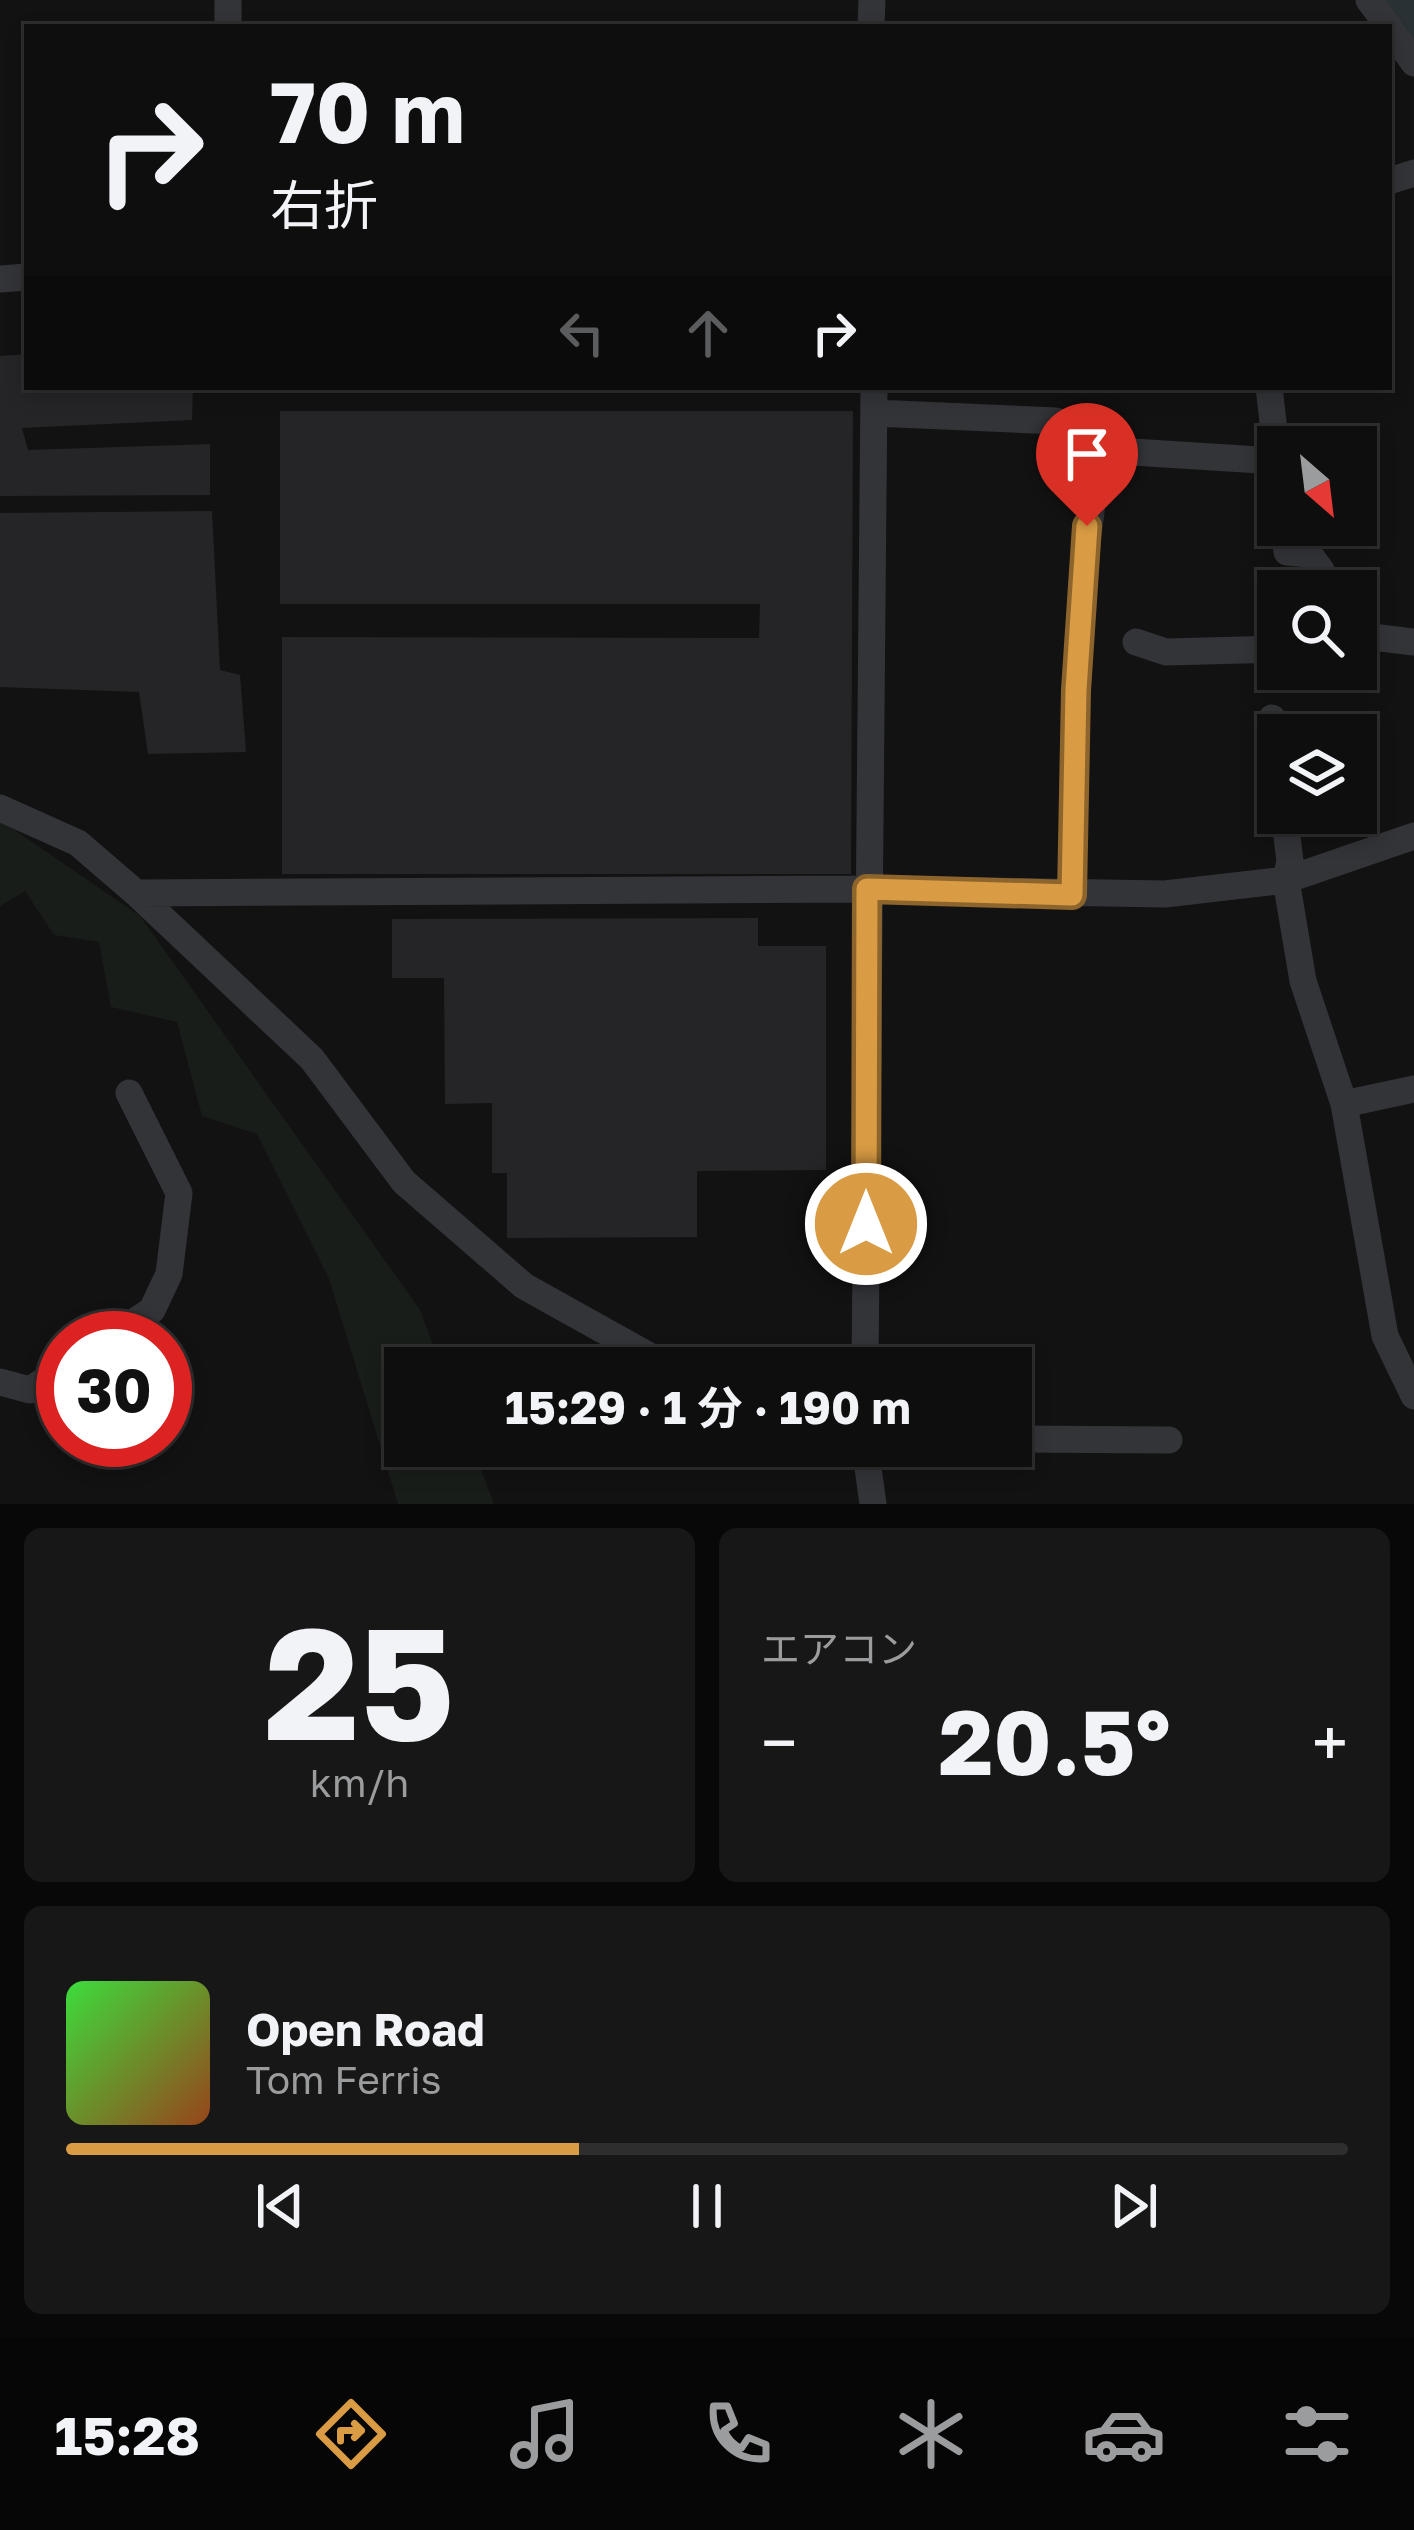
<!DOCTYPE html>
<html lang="ja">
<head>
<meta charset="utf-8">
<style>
	body { margin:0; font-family:"Golos Text","Noto Sans JP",sans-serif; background:#171717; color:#f1f3f6; height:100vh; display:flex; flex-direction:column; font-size:45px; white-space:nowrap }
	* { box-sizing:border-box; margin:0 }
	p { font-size:39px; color:#9b9c9e }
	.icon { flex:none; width:66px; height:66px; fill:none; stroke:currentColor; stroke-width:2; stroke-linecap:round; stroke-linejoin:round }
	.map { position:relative; height:1504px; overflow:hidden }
	.sheet { display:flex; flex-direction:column; gap:24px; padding:24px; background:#080808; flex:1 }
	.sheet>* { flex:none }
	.hud { position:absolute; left:24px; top:24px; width:1368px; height:366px; border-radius:0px; box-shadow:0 6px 18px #0003,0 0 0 3px #2e2e2e; background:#0e0e0e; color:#f1f3f6; overflow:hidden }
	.needle { width:78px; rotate:152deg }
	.controls { position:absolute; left:1257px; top:426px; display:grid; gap:24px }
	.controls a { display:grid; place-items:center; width:120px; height:120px; border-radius:0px; background:#0e0e0e; box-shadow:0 6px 18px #0003,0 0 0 3px #2e2e2e; font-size:60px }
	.speed { position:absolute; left:36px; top:1311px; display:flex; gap:24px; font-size:60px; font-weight:700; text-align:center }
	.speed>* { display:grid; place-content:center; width:156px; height:156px; border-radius:50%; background:#0e0e0e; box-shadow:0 6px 18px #0003,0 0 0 3px #2e2e2e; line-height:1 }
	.speed .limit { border:18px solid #d22; background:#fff; color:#111 }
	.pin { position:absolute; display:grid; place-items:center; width:102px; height:102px; color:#fff; margin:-123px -51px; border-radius:50% 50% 50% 0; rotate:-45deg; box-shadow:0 0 12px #0007 }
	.pin .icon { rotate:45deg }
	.me { position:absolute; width:132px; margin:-66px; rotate:0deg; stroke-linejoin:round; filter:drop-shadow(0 0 9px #0008) }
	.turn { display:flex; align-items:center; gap:42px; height:252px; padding:0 48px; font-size:54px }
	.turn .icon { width:156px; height:156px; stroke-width:2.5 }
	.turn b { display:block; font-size:84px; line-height:102px }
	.lanes { display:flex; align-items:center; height:114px; padding:0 48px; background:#0003; justify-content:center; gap:60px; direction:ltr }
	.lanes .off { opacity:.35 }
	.big { font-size:90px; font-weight:700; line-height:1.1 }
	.sheet .widget { flex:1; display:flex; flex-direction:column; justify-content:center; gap:18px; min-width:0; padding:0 42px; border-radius:18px; background:#171717 }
	.sheet .dial { align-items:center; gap:0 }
	.dial b { font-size:156px; line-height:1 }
	.song { display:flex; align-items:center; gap:36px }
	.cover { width:144px; height:144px; border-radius:18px; background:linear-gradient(135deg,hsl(120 70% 55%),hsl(20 70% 35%)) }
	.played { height:12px; border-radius:6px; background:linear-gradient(90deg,#d99b44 40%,#2e2e2e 40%) }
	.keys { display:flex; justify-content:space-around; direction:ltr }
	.heat { display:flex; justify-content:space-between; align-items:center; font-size:66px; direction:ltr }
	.sheet .tiles { flex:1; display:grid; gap:24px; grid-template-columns:1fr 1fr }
	.widget:last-child { grid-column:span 2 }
	.trip { position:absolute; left:384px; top:1347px; width:648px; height:120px; border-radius:0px; background:#0e0e0e; box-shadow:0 6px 18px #0003,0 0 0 3px #2e2e2e; font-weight:700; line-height:120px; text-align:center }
	.menu { display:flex; height:192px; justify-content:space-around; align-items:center; background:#060606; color:#9b9c9e }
	.menu .icon { width:84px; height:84px }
	.menu .on { color:#d99b44 }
	.menu b { font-size:54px; color:#f1f3f6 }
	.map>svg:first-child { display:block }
	.green { fill:#191d19 }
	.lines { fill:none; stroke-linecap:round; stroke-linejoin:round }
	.river { stroke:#2a3135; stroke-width:54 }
	.building { fill:#252527 }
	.street { stroke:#333438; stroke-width:27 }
	.route-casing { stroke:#8d652c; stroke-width:30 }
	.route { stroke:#d99b44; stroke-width:21 }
</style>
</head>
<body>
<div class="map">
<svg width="1414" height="1504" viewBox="0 0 1414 1504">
	<rect width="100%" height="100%" fill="#121213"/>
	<path class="green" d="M0,820L140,916L420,1310L442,1368H405V1446H472L494,1504H398L329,1279L257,1134L202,1116L177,1022L111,1007L99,942L54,935L25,891L0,906Z"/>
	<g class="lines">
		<path class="river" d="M1398,0L1414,23"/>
	</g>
	<path class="building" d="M27,354V387H193L192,420L22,428L28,450L210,444V495L0,496V356Z
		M280,411H853L851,874H282V637L759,638L760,604H280Z
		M212,511L220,670L240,675L246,752L148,754L139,692L0,687V513Z
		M758,918V946H826V1170L697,1171V1237L507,1238V1173H492V1103L445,1104L444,978H392V919Z"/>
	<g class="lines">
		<path class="street" d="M1369,0L1389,27
			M228,27V0
			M871,27L872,0
			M1389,28L1414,63
			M1389,181L1414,173
			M0,279L27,277
			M1269,387L1278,466
			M874,413L1056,421L1101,450L1277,461
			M1284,525L1287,552L1309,554L1321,570L1324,591
			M1356,635L1414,642
			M1136,642L1166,652L1278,649
			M1272,718L1278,763
			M0,808L78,843L136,893L312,1059L404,1182L524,1286L671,1368
			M1284,813L1290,861L1286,880L1303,981L1344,1104L1385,1336L1414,1396
			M136,893L867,889L1165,894L1286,880L1414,836
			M1072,895C1075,746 1073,596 1101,450
			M1344,1104L1414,1089
			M110,1338L152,1310L169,1274L179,1193L129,1093
			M865,1368L874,387
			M0,1382L30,1390L63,1368
			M1011,1439L1169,1440
			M865,1446L873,1504"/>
	</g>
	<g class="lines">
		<g class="route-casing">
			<path id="route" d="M866,1224L867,889L1072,895L1076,690L1087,526"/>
		</g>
		<use href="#route" class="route"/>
	</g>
</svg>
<div class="controls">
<a><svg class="needle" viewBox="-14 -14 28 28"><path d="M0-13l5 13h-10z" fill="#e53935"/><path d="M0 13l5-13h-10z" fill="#9b9c9e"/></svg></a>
<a><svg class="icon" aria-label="search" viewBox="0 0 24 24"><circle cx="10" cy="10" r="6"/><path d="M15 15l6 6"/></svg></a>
<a><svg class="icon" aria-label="layers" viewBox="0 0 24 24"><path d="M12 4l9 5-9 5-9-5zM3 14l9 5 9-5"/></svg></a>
</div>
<div class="speed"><div class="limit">30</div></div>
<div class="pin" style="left:1087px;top:526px;background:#d93025"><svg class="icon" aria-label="arrive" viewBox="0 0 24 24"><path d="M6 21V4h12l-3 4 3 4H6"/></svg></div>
<svg class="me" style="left:866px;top:1224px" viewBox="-20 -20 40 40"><circle r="17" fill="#d99b44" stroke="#fff" stroke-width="3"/><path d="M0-11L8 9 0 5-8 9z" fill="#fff"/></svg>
<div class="trip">15:29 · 1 分 · 190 m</div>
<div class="hud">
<div class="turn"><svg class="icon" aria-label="right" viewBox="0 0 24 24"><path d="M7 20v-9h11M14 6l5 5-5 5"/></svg><div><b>70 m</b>右折</div></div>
<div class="lanes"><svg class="icon off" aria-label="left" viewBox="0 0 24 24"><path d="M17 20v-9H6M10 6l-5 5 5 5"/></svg><svg class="icon off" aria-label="ahead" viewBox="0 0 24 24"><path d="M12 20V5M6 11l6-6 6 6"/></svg><svg class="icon" aria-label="right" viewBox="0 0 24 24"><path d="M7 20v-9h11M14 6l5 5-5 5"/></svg></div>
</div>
</div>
<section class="sheet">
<div class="tiles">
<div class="widget dial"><b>25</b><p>km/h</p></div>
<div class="widget"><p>エアコン</p>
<div class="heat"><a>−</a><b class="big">20.5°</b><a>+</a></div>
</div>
<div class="widget">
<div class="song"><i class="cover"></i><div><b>Open Road</b><p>Tom Ferris</p></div></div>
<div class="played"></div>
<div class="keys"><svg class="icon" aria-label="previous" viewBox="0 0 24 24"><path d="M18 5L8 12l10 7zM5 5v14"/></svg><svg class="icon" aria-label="pause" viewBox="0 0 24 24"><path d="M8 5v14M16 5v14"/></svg><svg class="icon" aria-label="next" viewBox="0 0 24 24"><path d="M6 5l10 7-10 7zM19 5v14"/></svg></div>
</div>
</div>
</section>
<nav class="menu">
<b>15:28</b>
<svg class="icon on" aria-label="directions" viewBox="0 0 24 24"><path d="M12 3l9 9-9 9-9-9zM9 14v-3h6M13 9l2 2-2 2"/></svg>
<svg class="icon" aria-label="music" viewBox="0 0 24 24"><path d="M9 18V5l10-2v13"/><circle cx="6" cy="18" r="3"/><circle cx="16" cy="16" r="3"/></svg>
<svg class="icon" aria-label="phone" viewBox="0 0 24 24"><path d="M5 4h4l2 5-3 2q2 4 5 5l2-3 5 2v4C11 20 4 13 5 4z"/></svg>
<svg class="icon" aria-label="climate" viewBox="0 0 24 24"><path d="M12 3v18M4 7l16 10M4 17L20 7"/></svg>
<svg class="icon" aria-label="car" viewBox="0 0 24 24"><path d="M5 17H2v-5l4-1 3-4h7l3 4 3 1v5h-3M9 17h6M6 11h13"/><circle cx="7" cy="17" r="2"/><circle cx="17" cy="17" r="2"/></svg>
<svg class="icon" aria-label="filters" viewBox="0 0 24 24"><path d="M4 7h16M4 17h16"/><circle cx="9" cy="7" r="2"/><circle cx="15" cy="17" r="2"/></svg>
</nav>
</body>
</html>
